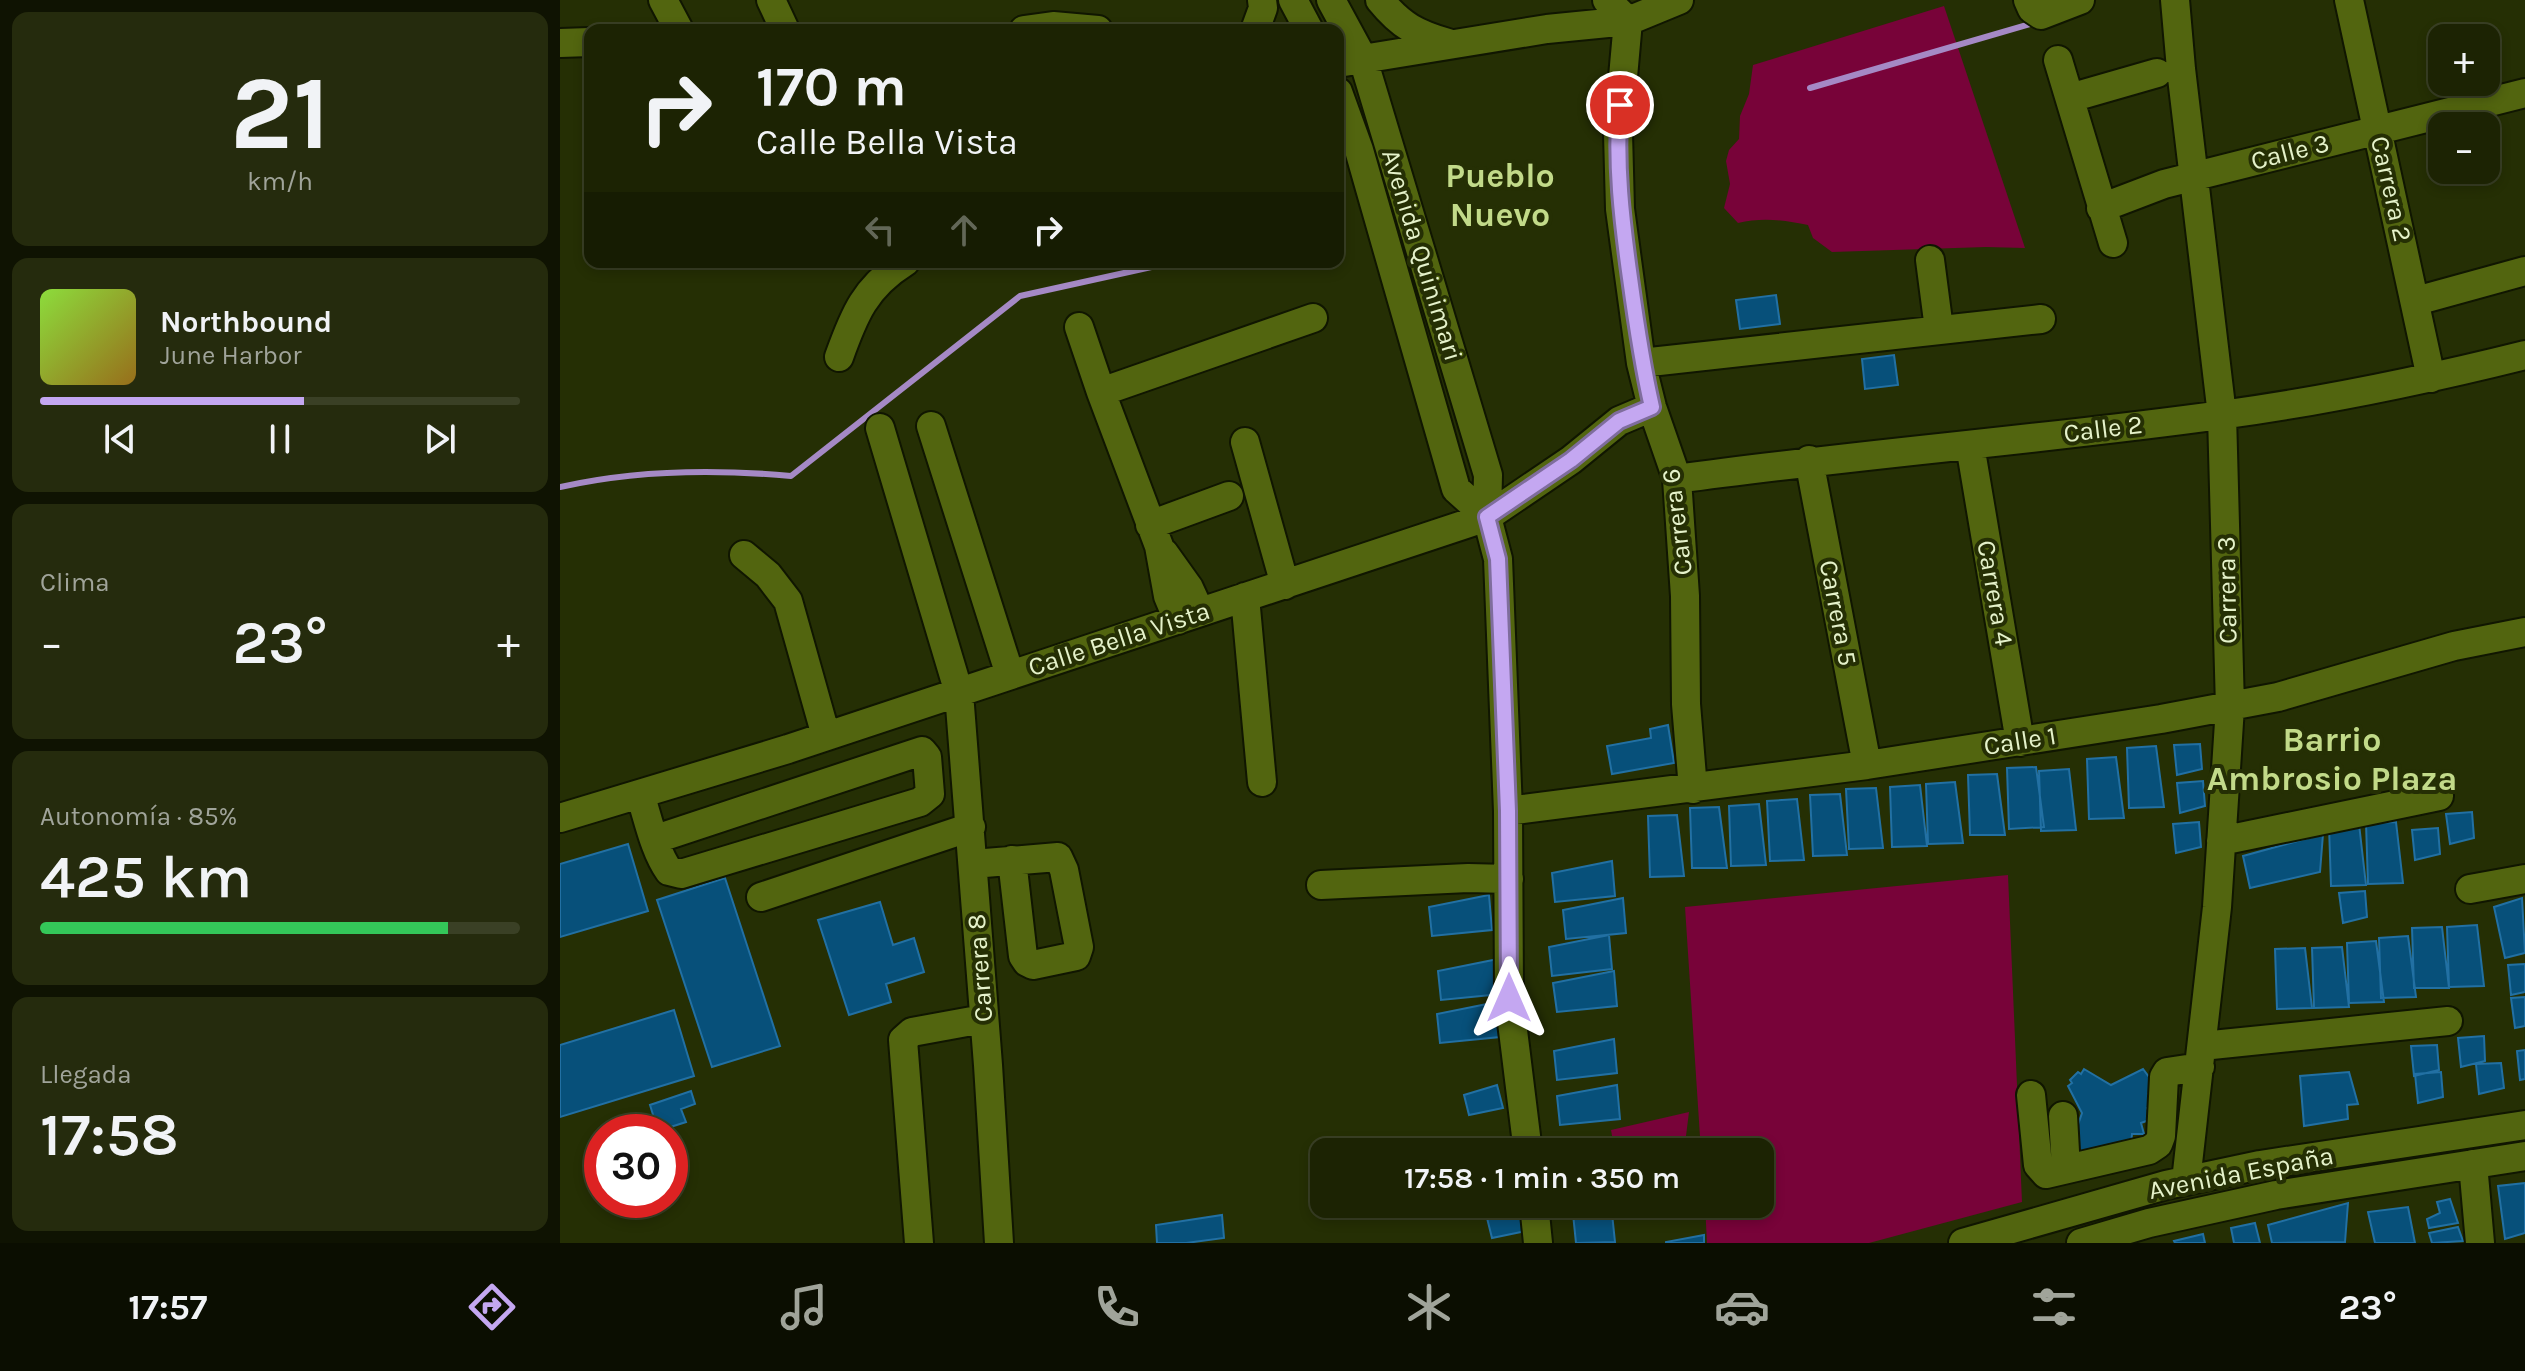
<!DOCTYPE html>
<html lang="es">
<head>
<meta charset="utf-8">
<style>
	body { margin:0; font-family:Karla,sans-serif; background:#252b0d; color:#f1f3f6; height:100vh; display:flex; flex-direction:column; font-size:30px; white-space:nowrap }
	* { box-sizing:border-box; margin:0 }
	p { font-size:26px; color:#a0a49a }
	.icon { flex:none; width:44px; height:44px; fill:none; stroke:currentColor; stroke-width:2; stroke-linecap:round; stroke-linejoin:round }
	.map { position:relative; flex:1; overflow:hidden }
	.side { display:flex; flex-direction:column; gap:12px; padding:12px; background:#0f1302; width:560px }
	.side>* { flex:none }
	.guide { position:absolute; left:24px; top:24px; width:760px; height:244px; border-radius:16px; box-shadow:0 4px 12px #0003,0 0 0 2px #3a4025; background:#1c2303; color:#f1f3f6; overflow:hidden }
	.fabs { position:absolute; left:1868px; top:24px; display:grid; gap:16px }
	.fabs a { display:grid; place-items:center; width:72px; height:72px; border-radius:16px; background:#1c2303; box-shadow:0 4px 12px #0003,0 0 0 2px #3a4025; font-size:40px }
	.speed { position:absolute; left:24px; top:1114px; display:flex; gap:16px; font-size:40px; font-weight:700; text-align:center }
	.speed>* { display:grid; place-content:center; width:104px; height:104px; border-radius:50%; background:#1c2303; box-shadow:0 4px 12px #0003,0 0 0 2px #3a4025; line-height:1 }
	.speed .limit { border:12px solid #d22; background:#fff; color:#111 }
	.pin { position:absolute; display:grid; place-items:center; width:68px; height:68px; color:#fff; margin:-34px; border:4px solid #fff; border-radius:50%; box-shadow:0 2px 8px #0007 }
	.me { position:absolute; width:88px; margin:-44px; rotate:0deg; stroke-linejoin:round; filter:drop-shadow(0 0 6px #0008) }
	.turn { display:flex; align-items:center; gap:28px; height:168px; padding:0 40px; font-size:36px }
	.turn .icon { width:104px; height:104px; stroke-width:2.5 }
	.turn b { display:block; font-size:56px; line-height:68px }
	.lanes { display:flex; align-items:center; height:76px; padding:0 40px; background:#0003; justify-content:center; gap:40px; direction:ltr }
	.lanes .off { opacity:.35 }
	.big { font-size:60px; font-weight:600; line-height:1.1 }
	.side .tile { flex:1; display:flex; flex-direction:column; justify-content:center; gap:12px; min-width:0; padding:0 28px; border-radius:16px; background:#252b0d }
	.side .dial { align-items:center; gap:0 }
	.dial b { font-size:104px; line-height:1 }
	.song { display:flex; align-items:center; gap:24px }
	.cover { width:96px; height:96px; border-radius:12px; background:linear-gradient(135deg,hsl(90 70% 55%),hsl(40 70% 35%)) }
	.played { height:8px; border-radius:4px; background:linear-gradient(90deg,#c4a7f1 55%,#3a4025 55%) }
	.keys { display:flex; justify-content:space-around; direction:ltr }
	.heat { display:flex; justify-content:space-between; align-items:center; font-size:44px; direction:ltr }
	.charge { height:12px; border-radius:6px; background:linear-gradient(90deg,#34c759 85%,#3a4025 0) }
	.trip { position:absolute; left:750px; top:1138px; width:464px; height:80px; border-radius:16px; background:#1c2303; box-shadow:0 4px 12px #0003,0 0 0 2px #3a4025; font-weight:600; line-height:80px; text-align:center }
	.tab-bar { display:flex; height:128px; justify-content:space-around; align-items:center; background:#0b0e01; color:#a0a49a }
	.tab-bar .icon { width:56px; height:56px }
	.tab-bar .on { color:#c4a7f1 }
	.tab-bar b { font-size:36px; color:#f1f3f6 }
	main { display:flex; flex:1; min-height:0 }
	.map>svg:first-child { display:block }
	.green { fill:#780339 }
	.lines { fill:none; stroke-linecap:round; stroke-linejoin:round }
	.stream { stroke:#a589c5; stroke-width:6 }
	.building { fill:#07507a; stroke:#2270a3; stroke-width:2 }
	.minor-casing { stroke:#101601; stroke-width:32 }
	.minor { stroke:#52650f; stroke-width:28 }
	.route-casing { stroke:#7f6d9d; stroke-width:20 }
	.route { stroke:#c4a7f1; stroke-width:14 }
	.labels { text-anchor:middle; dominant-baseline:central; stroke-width:8; stroke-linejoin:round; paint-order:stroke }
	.street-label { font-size:26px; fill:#e5f2ca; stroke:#252f04 }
	.district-label { font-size:34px; font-weight:bold; fill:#c2da89; stroke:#252f04 }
</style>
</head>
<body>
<main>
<section class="side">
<div class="tile dial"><b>21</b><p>km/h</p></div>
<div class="tile">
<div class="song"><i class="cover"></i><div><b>Northbound</b><p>June Harbor</p></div></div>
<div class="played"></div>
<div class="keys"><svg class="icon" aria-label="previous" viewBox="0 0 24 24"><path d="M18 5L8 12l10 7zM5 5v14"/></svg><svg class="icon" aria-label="pause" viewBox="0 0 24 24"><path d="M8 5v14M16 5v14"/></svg><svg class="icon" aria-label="next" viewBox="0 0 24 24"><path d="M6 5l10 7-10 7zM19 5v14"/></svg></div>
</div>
<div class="tile"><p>Clima</p>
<div class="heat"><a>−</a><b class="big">23°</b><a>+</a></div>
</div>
<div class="tile"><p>Autonomía · 85%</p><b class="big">425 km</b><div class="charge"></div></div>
<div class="tile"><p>Llegada</p><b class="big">17:58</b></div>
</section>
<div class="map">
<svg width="1965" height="1243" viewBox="0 0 1965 1243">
	<rect width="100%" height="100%" fill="#252f04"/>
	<path class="green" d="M1384,6L1465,248L1426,247L1272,252L1253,238L1248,225C1224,220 1202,217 1178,223L1164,208L1170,184L1166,161L1169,150L1179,139L1180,116L1189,94L1193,65Z
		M1448,875L1462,1202L1309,1243H1147L1145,1204H1200V1152H1141L1125,907Z
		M1129,1112L1124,1152H1055L1051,1130Z"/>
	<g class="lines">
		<path class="stream" d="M1250,88L1477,22
			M0,487C75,470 155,469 231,476L460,296L614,262"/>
	</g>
	<path class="building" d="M1216,295L1220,324L1180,329L1176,300Z
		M1334,355L1338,385L1305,389L1302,359Z
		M1108,725L1114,763L1052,774L1047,746L1091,738L1090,729Z
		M1640,744L1642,769L1617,775L1614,745Z
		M1596,746L1604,807L1569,808L1567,748Z
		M1556,757L1564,818L1529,819L1527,759Z
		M1476,767L1484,827L1449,829L1447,768Z
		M1509,769L1516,830L1481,831L1479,771Z
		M1437,774L1445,835H1410L1408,775Z
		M1643,781L1645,806L1620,813L1617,783Z
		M1395,782L1403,843L1368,844L1366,784Z
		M1360,785L1367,846L1332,847L1330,787Z
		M1316,788L1323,848L1289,849L1286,789Z
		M1280,794L1287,855L1253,856L1250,795Z
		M1237,799L1244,860L1210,861L1207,801Z
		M1199,804L1206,865L1171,866L1169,806Z
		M1159,807L1167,868H1132L1130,808Z
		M1912,812L1914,838L1890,844L1886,814Z
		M1117,815L1124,876L1090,877L1088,816Z
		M1639,822L1641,847L1616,853L1613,824Z
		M1836,822L1843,883L1808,884L1806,823Z
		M1799,824L1806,885L1771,886L1769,826Z
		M1878,828L1880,854L1855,860L1852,830Z
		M1763,834L1760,872L1690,888L1683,856Z
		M68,844L88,911L0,937V864Z
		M1052,861L1055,896L995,902L992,873Z
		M165,878L220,1046L152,1067L97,900Z
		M1805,891L1807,917L1783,923L1779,893Z
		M929,895L932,930L872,936L869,907Z
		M1063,898L1066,933L1006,939L1003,910Z
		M1962,898L1965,953L1945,958L1934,907Z
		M320,902L333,945L354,938L364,972L326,984L331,1002L289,1015L258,920Z
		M1917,925L1924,986L1889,987L1887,927Z
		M1882,927L1889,988H1854L1852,928Z
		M1049,935L1052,969L992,976L989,947Z
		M1848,936L1856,997L1821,998L1819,938Z
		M1816,941L1824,1002L1789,1003L1787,943Z
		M1782,947L1789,1007L1754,1008L1752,948Z
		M1745,948L1752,1008L1717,1009L1715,949Z
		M938,959L941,994L881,1000L878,971Z
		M1965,964V992L1951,995L1948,965Z
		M1054,971L1057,1006L997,1012L993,983Z
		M1965,997V1026L1955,1028L1951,998Z
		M937,1002L940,1037L880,1043L877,1014Z
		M114,1010L134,1076L0,1117V1045Z
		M1924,1036L1925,1061L1901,1067L1898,1038Z
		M1054,1039L1057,1073L997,1080L994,1051Z
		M1877,1045L1879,1070L1854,1076L1851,1046Z
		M1965,1050V1079L1960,1080L1957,1051Z
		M1941,1063L1944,1088L1919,1094L1916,1064Z
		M1524,1069L1551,1085L1583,1069L1595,1085L1588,1094L1596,1102L1587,1108L1592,1119L1581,1123L1584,1134H1572L1571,1146L1522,1157L1510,1148L1522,1113L1508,1086L1512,1083L1510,1080L1518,1072L1521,1074Z
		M1789,1072L1798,1104L1787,1105L1788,1119L1744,1126L1740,1076Z
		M1881,1072L1883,1097L1858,1103L1855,1074Z
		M937,1085L943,1108L909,1115L904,1095Z
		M1057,1085L1060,1119L1000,1125L997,1096Z
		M131,1091L135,1104L121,1109L126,1122L98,1131L90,1105Z
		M1965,1183V1233L1945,1239L1938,1186Z
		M1890,1199L1898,1223L1869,1228L1867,1219L1880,1213L1877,1202Z
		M1788,1203L1785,1242L1712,1243L1708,1225Z
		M894,1204H948L895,1213Z
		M1012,1204H1051L1055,1242L1016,1243Z
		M1848,1207L1855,1243H1815L1808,1212Z
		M959,1208L966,1231L932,1238L927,1218Z
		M662,1215L664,1238L626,1243H597L596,1225Z
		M1695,1223L1700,1243H1674L1671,1228Z
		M1898,1227L1903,1241L1872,1243L1869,1233Z
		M1643,1234L1645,1243H1615L1614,1241Z
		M1144,1235V1243H1106V1242Z"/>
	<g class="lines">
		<g class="minor-casing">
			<path id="minor" d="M103,0L119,30
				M211,0L225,30
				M733,0L749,30
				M771,0L803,59L928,475L927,517L938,559L948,811L949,998L968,1152
				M820,0C841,26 857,34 888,43
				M1047,0L1068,21L1058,133L1060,209L1081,363L1092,407L1117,479L1125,596L1126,704L1133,789
				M1468,0L1472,9L1481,15L1520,0
				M1615,0L1621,69L1662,415L1670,707L1657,907L1626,1181
				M1789,0L1871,378
				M464,30L493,26L538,30
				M695,30L703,8L702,0
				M0,43L30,42
				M1498,60L1553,243
				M778,63L987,29L1068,21L1119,0
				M778,92L799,150L896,489L927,517
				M1510,98L1597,73
				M1541,208L1604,184L1965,93
				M1370,260L1379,329
				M1856,301L1965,271
				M519,327L541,392L599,546L608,596L618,620
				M279,357C294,315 305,287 345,262
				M1081,363L1481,319
				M541,392L753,318
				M371,426L450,675
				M320,428L399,693L428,1065L439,1243
				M685,442L725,585
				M1410,445L1460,742
				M1249,460L1307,765
				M1117,479C1298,454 1480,440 1661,415C1763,401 1865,380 1965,355
				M590,525L669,496
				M604,553L629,588L640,612
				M184,555L208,575L228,601L266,736
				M685,597L702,782
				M80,794C88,818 94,850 109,871L121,874L360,802L370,794L367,757L362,751L96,839
				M948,811L1307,765L1601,719L1718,697L1894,646L1965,632
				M0,818L228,749L927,517L1011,460L1059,421L1092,407
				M1661,841L1879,796
				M413,864L498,857L504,870L519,947L516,956L473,965L467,962L463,956L452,860
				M761,885L908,878L949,879
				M1910,889L1965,879
				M201,897L411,827
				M1642,1046L1888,1021
				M1471,1095L1478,1165L1486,1174L1589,1150L1598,1144L1601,1136L1604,1077L1607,1072L1640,1067
				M1503,1116L1506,1169
				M1913,1164L1920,1243
				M974,1204L978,1243
				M359,1243L343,1040L352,1032L423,1019
				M1403,1243L1606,1185L1700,1165L1965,1125
				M1521,1243L1589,1223L1716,1195L1965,1156"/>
		</g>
		<use href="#minor" class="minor"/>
	</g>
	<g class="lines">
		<g class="route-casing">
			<path id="route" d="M949,998L948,811L938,559L927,517L1011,460L1059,421L1092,407C1082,364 1076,322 1070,278C1062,221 1055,163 1060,105"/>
		</g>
		<use href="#route" class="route"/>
	</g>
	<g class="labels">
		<g class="street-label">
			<text transform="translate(1730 152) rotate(-14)">Calle 3</text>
			<text transform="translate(1831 189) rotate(77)">Carrera 2</text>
			<text transform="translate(862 255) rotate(73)">Avenida Quinimari</text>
			<text transform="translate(1543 429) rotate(-7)">Calle 2</text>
			<text transform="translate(1117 522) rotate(-97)">Carrera 6</text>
			<text transform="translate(1667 590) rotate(-91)">Carrera 3</text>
			<text transform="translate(1435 593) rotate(80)">Carrera 4</text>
			<text transform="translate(1278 613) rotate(79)">Carrera 5</text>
			<text transform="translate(559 639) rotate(-18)">Calle Bella Vista</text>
			<text transform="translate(1460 741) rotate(-9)">Calle 1</text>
			<text transform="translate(420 968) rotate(-94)">Carrera 8</text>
			<text transform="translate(1681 1173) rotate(-11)">Avenida España</text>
		</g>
		<g class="district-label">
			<text x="940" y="176">Pueblo<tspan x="940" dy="39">Nuevo</tspan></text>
			<text x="1772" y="740">Barrio<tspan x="1772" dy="39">Ambrosio Plaza</tspan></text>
		</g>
	</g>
</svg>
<div class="fabs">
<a>+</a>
<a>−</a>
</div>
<div class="speed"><div class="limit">30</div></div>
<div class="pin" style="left:1060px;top:105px;background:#d93025"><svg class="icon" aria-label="arrive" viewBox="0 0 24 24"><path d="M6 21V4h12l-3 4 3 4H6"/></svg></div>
<svg class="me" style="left:949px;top:998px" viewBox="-20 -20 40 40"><path d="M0-17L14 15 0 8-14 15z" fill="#c4a7f1" stroke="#fff" stroke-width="4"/></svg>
<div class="trip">17:58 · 1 min · 350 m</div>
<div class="guide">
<div class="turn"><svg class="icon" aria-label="right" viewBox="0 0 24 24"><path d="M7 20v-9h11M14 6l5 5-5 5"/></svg><div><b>170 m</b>Calle Bella Vista</div></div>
<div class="lanes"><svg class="icon off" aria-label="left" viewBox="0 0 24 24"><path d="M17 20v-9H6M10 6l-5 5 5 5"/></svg><svg class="icon off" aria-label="ahead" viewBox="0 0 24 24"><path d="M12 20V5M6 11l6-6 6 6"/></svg><svg class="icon" aria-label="right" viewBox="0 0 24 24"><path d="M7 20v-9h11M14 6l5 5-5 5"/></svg></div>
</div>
</div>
</main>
<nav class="tab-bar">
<b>17:57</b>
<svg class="icon on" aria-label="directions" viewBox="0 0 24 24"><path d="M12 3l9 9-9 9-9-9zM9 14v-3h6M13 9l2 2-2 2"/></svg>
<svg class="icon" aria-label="music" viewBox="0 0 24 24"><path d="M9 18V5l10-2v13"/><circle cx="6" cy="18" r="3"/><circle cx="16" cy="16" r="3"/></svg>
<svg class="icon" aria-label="phone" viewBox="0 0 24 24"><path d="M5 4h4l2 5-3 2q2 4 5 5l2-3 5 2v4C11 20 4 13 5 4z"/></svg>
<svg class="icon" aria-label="climate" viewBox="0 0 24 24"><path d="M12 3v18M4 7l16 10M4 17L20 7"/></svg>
<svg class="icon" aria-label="car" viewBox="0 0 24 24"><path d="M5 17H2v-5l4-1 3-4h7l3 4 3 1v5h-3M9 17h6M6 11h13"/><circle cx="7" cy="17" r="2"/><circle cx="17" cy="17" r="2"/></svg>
<svg class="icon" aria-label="filters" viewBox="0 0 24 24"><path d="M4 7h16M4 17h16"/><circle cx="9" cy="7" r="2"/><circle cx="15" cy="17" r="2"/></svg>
<b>23°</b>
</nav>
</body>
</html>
